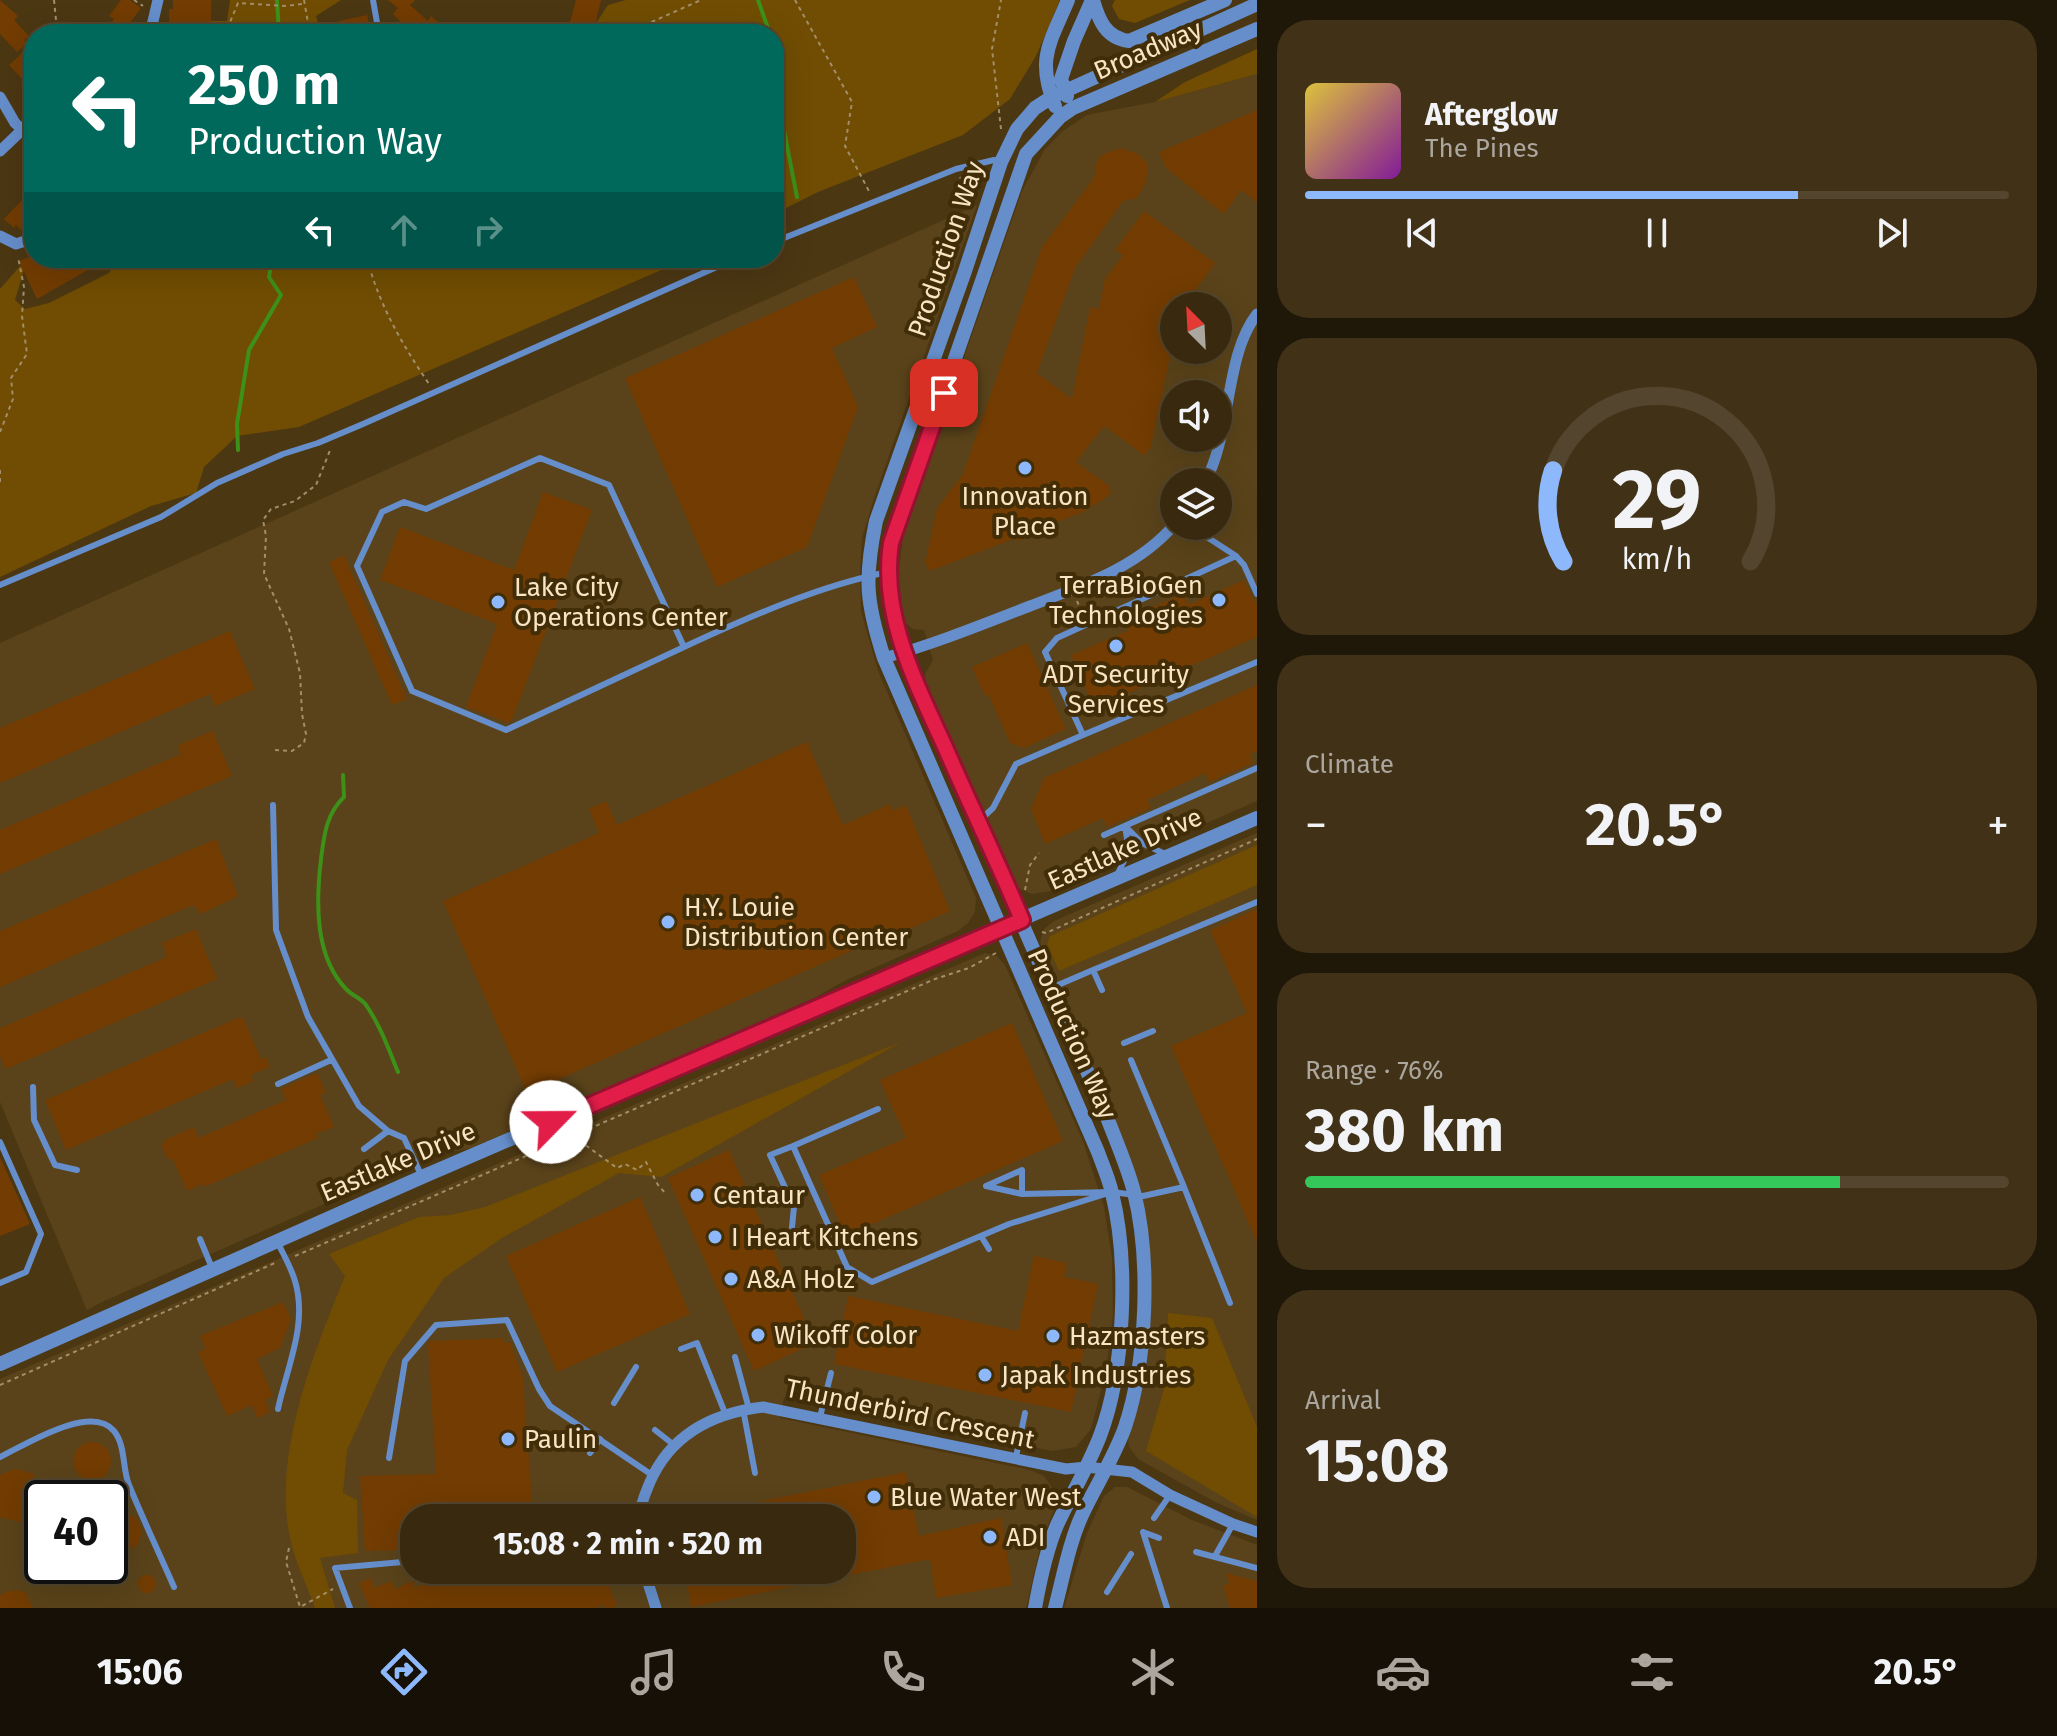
<!DOCTYPE html>
<html lang="en">
<head>
<meta charset="utf-8">
<style>
	body { margin:0; font-family:"Fira Sans",sans-serif; background:#403117; color:#f1f3f6; height:100vh; display:flex; flex-direction:column; font-size:30px; white-space:nowrap }
	* { box-sizing:border-box; margin:0 }
	p { font-size:26px; color:#aba69e }
	.icon { flex:none; width:44px; height:44px; fill:none; stroke:currentColor; stroke-width:2; stroke-linecap:round; stroke-linejoin:round }
	.map { position:relative; flex:1; overflow:hidden }
	.panel { display:flex; flex-direction:column; gap:20px; padding:20px; background:#1f1708; width:800px }
	.panel>* { flex:none }
	.top-card { position:absolute; left:24px; top:24px; width:760px; height:244px; border-radius:32px; box-shadow:0 8px 32px #0002,0 0 0 2px #53452e; background:#00695c; color:#fff; overflow:hidden }
	.needle { width:52px; rotate:336deg }
	.fabs { position:absolute; left:1160px; top:292px; display:grid; gap:16px }
	.fabs a { display:grid; place-items:center; width:72px; height:72px; border-radius:50%; background:#39290e; box-shadow:0 8px 32px #0002,0 0 0 2px #53452e; font-size:40px }
	.speed { position:absolute; left:24px; top:1480px; display:flex; gap:16px; font-size:40px; font-weight:700; text-align:center }
	.speed>* { display:grid; place-content:center; width:104px; height:104px; border-radius:50%; background:#39290e; box-shadow:0 8px 32px #0002,0 0 0 2px #53452e; line-height:1 }
	.speed .limit { border:4px solid #111; border-radius:12px; background:#fff; color:#111 }
	.pin { position:absolute; display:grid; place-items:center; width:68px; height:68px; color:#fff; margin:-34px; border-radius:16px; box-shadow:0 4px 12px #0006 }
	.me { position:absolute; width:88px; margin:-44px; rotate:67deg; stroke-linejoin:round; filter:drop-shadow(0 0 6px #0008) }
	.turn { display:flex; align-items:center; gap:28px; height:168px; padding:0 32px; font-size:36px }
	.turn .icon { width:104px; height:104px; stroke-width:2.5 }
	.turn b { display:block; font-size:56px; line-height:68px }
	.lanes { display:flex; align-items:center; height:76px; padding:0 32px; background:#0003; justify-content:center; gap:40px; direction:ltr }
	.lanes .off { opacity:.35 }
	.big { font-size:60px; font-weight:700; line-height:1.1 }
	.panel .widget { flex:1; display:flex; flex-direction:column; justify-content:center; gap:12px; min-width:0; padding:0 28px; border-radius:32px; background:#403117 }
	.panel .dial { align-items:center; gap:0 }
	.dial svg { height:208px; overflow:visible; fill:none; stroke:#53452e; stroke-width:7; stroke-linecap:round; text-anchor:middle }
	.dial text { fill:#f1f3f6; stroke:none }
	.song { display:flex; align-items:center; gap:24px }
	.cover { width:96px; height:96px; border-radius:12px; background:linear-gradient(135deg,hsl(50 70% 55%),hsl(290 70% 35%)) }
	.played { height:8px; border-radius:4px; background:linear-gradient(90deg,#8db9fc 70%,#53452e 70%) }
	.keys { display:flex; justify-content:space-around; direction:ltr }
	.heat { display:flex; justify-content:space-between; align-items:center; font-size:44px; direction:ltr }
	.charge { height:12px; border-radius:6px; background:linear-gradient(90deg,#34c759 76%,#53452e 0) }
	.trip { position:absolute; left:400px; top:1504px; width:456px; height:80px; border-radius:32px; background:#39290e; box-shadow:0 8px 32px #0002,0 0 0 2px #53452e; font-weight:700; line-height:80px; text-align:center }
	.tabs { display:flex; height:128px; justify-content:space-around; align-items:center; background:#171006; color:#aba69e }
	.tabs .icon { width:56px; height:56px }
	.tabs .current { color:#8db9fc }
	.tabs b { font-size:36px; color:#f1f3f6 }
	main { display:flex; flex:1; min-height:0 }
	.map>svg:first-child { display:block }
	.built { fill:#5a431a; fill-rule:evenodd }
	.green { fill:#704d02 }
	.lines { fill:none; stroke-linecap:round; stroke-linejoin:round }
	.stream { stroke:#3d9119; stroke-width:4 }
	.building { fill:#723c02 }
	.path { stroke:#a38e6b; stroke-width:2; stroke-dasharray:4 4; stroke-linecap:butt }
	.service { stroke:#658ecb; stroke-width:6 }
	.minor { stroke:#658ecb; stroke-width:11 }
	.tertiary { stroke:#658ecb; stroke-width:14 }
	.route-casing { stroke:#92132f; stroke-width:20 }
	.route { stroke:#e11d48; stroke-width:14 }
	.poi-dot { fill:#8db9fc; stroke:#412d07; stroke-width:3 }
	.labels { text-anchor:middle; dominant-baseline:central; stroke-width:8; stroke-linejoin:round; paint-order:stroke }
	.street-label { font-size:26px; fill:#f9e4c3; stroke:#412d07 }
	.poi-label { font-size:26px; fill:#f9e4c3; stroke:#412d07; text-anchor:start }
</style>
</head>
<body>
<main>
<div class="map">
<svg width="1257" height="1608" viewBox="0 0 1257 1608">
	<rect width="100%" height="100%" fill="#4c3713"/>
	<path class="built" d="M1257,74V801L1051,891L1032,894L1020,889L1011,881L926,685L925,674L933,660L924,630L913,629L904,622L898,599V575L904,530L1022,191L1045,149L1063,131L1087,115L1155,102ZM1174,306H1218V350H1174ZM1174,394H1218V438H1174ZM1174,482H1218V526H1174Z
		M977,205L873,501L862,538L860,574L861,611L878,671L976,898L975,912L968,923L958,931L844,981L816,997L471,1148L433,1156L102,1302L87,1310L0,1102V643Z
		M1257,833V1520L1217,1503L1138,1459L1129,1447L1128,1437L1143,1385L1148,1353L1152,1285L1149,1247L1040,942L1044,929L1054,921Z
		M985,953L997,956L1005,965L1083,1141L1104,1207L1112,1258L1113,1315L1106,1371L1091,1429L1076,1447L1053,1451L784,1397L780,1418L1030,1470L1044,1476L1055,1492L1056,1504L1041,1543L1026,1608H0V1379ZM42,1498H110V1566H42ZM414,1518H842V1570H414Z
		M1115,1487H1127L1192,1520L1257,1545V1608H1064L1087,1533L1104,1496Z"/>
	<path class="green" d="M230,0H341L316,16L321,34H203L198,30L206,21H227Z
		M626,0H1060L1036,56L1010,99L963,135L818,192L774,214V34H589L608,5Z
		M1115,0H1190L1135,23L1119,19L1112,6Z
		M1257,49V74L1155,102L1185,82Z
		M120,258H689L299,427L237,436L204,467L196,493L151,506L0,577V289L21,265L24,270L15,300L25,309L49,303L109,273Z
		M1257,845V885L1059,971L1047,944L1050,936Z
		M901,1042L661,1177L619,1173L502,1238L444,1278L388,1360L347,1450L343,1493L357,1500L358,1553L320,1558L335,1608H315C307,1585 295,1562 290,1538C272,1455 314,1352 345,1276L329,1254L419,1217L450,1215L485,1207Z
		M1168,1313L1212,1318L1257,1427V1517L1146,1451L1164,1389Z"/>
	<g class="lines">
		<path class="stream" d="M277,0L279,34
			M758,0L770,34
			M774,45L778,100L797,197
			M238,450L237,424L249,350L281,295L269,277L272,258
			M343,775L344,797C326,814 324,836 321,859C316,901 314,957 347,990C353,996 361,998 366,1005C380,1025 389,1050 398,1072"/>
	</g>
	<path class="building" d="M0,0L18,16L14,20L29,36L24,40L27,43L17,52L0,34Z
		M121,0H130L141,8L127,27L136,34H103L114,19L109,16Z
		M173,0H211V26L169,22V9H173Z
		M388,0H415L410,5L428,21L431,16L451,34H406L399,27L402,23L393,14L398,8Z
		M576,0H601L594,30L582,27L581,33L568,30Z
		M367,15L371,34H342L339,21Z
		M24,51L34,61V99L21,86L25,82L9,65Z
		M1257,110V202L1241,190L1224,214L1166,168L1159,152Z
		M1121,148L1138,154L1148,164L1146,182L1137,198L1123,201L1075,268L1037,373L1072,399L1090,307L1099,309L1105,279L1123,255L1115,250L1144,211L1215,263L1184,306H1174V337L1151,446L1145,456L1104,426L1076,462L1109,486L1111,492L1107,497L1083,512L1043,527L1042,533L1017,541L1016,538L930,571L925,563L937,508L963,474L1042,247L1094,178L1097,161L1103,154Z
		M34,195V217L21,230L16,225L14,228L4,219L23,199L27,203Z
		M34,255V258H89L93,267L37,299L19,261Z
		M854,277L877,327L832,348L858,407L807,547L717,587L625,378Z
		M543,492L592,510L512,720L508,723L466,707L497,624L380,580L400,527L514,570Z
		M344,555L407,699L392,705L329,562Z
		M1244,580L1257,605V637L1094,708L1071,655L1129,630L1125,619L1183,594L1188,605Z
		M230,631L255,689L215,706L210,694L0,783V728Z
		M1027,643L1066,729L1024,748L1010,743L988,694L985,696L972,667Z
		M1257,685V751L1250,754L1253,763L1209,782L1205,773L1147,800L1151,808L1107,827L1103,818L1045,844L1031,809L1044,778Z
		M213,731L232,776L0,874V830L181,754L178,745Z
		M807,742L843,825L890,804L893,811L906,805L950,911L902,932L901,929L527,1093L443,901L599,833L589,809L606,801L617,825Z
		M216,839L238,896L201,914L193,905L0,987V931Z
		M1257,909V1242L1171,1046L1247,1013L1210,930Z
		M196,929L217,979L6,1069L0,1056V1028L167,957L162,943Z
		M238,1018H243L261,1059L266,1057L270,1067L251,1075L254,1081L237,1088L233,1079L66,1150L45,1100Z
		M1012,1023L1063,1141L845,1236L819,1175L906,1138L880,1080Z
		M314,1074H318L326,1093L320,1095L334,1127L316,1134L318,1138L204,1187L203,1184L187,1191L172,1158L168,1160L161,1144L165,1142L164,1140L194,1127L198,1138L286,1100L281,1089Z
		M729,1150L815,1343L754,1371L668,1178Z
		M0,1157L30,1224L0,1236Z
		M640,1197L690,1314L557,1372L506,1256Z
		M1034,1256L1067,1263L1064,1277L1098,1284L1071,1412L834,1364L848,1296L1018,1331Z
		M283,1302L291,1319L280,1348L257,1359L273,1396L265,1400L270,1412L257,1418L252,1405L227,1416L198,1352L206,1349L200,1336Z
		M504,1338V1343L510,1342L523,1378L532,1503L527,1518H414V1550L365,1551L360,1476L436,1474L428,1343L430,1341Z
		M73 1461a19 19 0 1 1 38 0a19 19 0 1 1-38 0Z
		M14,1469L32,1473L43,1488L41,1507L36,1514L19,1522L0,1517V1475Z
		M906,1472L919,1536L1001,1518L1012,1585L936,1598L930,1559L691,1607L685,1570H842V1518H702V1513Z
		M125,1512L137,1518L142,1531L138,1544L127,1551L120,1552L110,1547V1516Z
		M42,1540V1566H67L64,1576L53,1584L32,1582L27,1569L30,1555Z
		M569,1570L571,1576L585,1570H602L617,1605L611,1608H605L604,1604L595,1608H370L359,1583L370,1578L375,1588L391,1581L395,1589L412,1581L415,1588L433,1581L436,1587L457,1577L460,1586L482,1576L486,1585L509,1575L513,1584L533,1574L538,1584Z
		M1226,1573L1257,1581V1608H1230L1223,1586L1229,1584Z
		M138 1584a9 9 0 1 1 18 0a9 9 0 1 1-18 0Z
		M17,1590L26,1593L33,1608H0V1596L5,1592Z"/>
	<g class="lines">
		<path class="path" d="M54,0L57,30L60,34
			M134,0L143,6
			M304,0L310,34
			M795,0L852,102L845,146L870,193
			M164,30L182,34
			M221,34L228,27L238,3L284,6L303,4
			M631,34L638,28L701,0
			M1001,129L992,49L1001,0
			M960,177L973,200
			M367,258C379,305 402,344 429,384
			M0,432L13,399L11,378L27,354L22,316L24,287L18,257
			M0,470V484
			M1077,601L1081,611L1090,607L1092,612
			M275,750L292,751L304,743L306,734L302,714L300,673L289,629L264,574L266,536L263,520L271,509L295,501L316,485L331,448
			M1025,890L1030,865L1039,853
			M1042,932L1046,933L1257,839
			M573,1136L617,1168L625,1164L637,1170L646,1162L658,1185L665,1193
			M295,1256L935,979L969,968L996,953
			M0,1385L277,1262
			M289,1548L286,1562L300,1607L333,1589"/>
		<path class="service" d="M373,0L379,34
			M774,242L956,169L994,160L999,161
			M540,458L609,485L684,647L506,730L412,691L357,566L382,512L404,502L426,509Z
			M1236,556L1244,565L1257,594
			M0,585L161,517L217,483L283,454L318,443L363,424L737,258
			M684,647C749,617 818,586 888,572
			M1083,735L1257,662
			M273,805L276,930L308,1017L359,1106L388,1131L404,1138L422,1177
			M978,822L993,808L1016,764L1083,735L1045,652L1057,638L1236,556L1190,526
			M1125,826L1142,843L1167,855
			M1104,835L1257,768
			M1117,875L1129,851L1125,826
			M1093,970L1257,902
			M1051,988L1093,970L1102,990
			M1124,1043L1153,1031
			M278,1084L331,1060
			M33,1087L34,1120L55,1165L77,1170
			M878,1109L793,1146L847,1267L872,1282L1009,1224L1112,1192
			M0,1142L41,1234L26,1272L0,1283
			M364,1149L388,1131
			M986,1186L1022,1194L1112,1192L1143,1196L1184,1187L1131,1060
			M986,1186L1022,1170V1194
			M1184,1187L1230,1303
			M792,1227L794,1207L770,1155L793,1146
			M981,1236L989,1249
			M200,1239L212,1268
			M277,1241C283,1254 291,1267 295,1281C308,1324 287,1367 278,1409
			M681,1349L697,1343L725,1413
			M735,1357L749,1409
			M614,1403L636,1367
			M743,1409L755,1473
			M820,1417L831,1373
			M655,1430L674,1445
			M590,1453L600,1439
			M0,1457C25,1445 91,1403 114,1431C126,1446 122,1468 129,1485C143,1519 159,1553 174,1587
			M1016,1457L1025,1413
			M389,1458L405,1361L436,1325L507,1320L539,1389L550,1406L652,1475
			M1154,1518L1170,1495
			M1143,1532L1167,1608
			M1143,1532L1159,1538
			M1196,1552L1257,1568
			M1215,1556L1233,1524
			M1107,1592L1131,1554
			M350,1608L335,1568L414,1561"/>
		<path class="minor" d="M150,34L158,0
			M0,97L15,123L34,140
			M0,151L22,130
			M0,236L16,244L34,238
			M1205,482C1232,434 1224,356 1257,314
			M884,658C934,644 981,625 1030,606C1081,586 1137,568 1174,525
			M639,1518C640,1505 645,1494 650,1482C671,1434 713,1413 763,1407L1066,1469L1086,1467L1132,1472L1170,1495L1233,1524L1257,1532
			M644,1570L656,1608"/>
		<path class="tertiary" d="M1093,0C1099,21 1106,38 1129,41L1225,0
			M1067,96L1061,79L1074,41L1092,0
			M1055,106C1036,59 1050,43 1068,0
			M0,1364L422,1177L1257,818
			M1035,1608C1040,1580 1046,1551 1057,1525C1071,1495 1088,1467 1100,1436C1125,1370 1129,1261 1112,1193C1109,1179 1103,1166 1098,1152L884,658C866,602 864,579 876,521L964,274L1001,162L1017,129L1035,108L1052,97L1257,4
			M1055,1608C1063,1578 1069,1543 1082,1515C1096,1485 1114,1458 1125,1427C1147,1361 1151,1260 1134,1192C1127,1165 1115,1139 1105,1112L903,653L888,567L891,543L1026,154L1060,117L1073,108L1257,29"/>
	</g>
	<g class="lines">
		<g class="route-casing">
			<path id="route" d="M551,1122L1022,920C998,862 970,805 945,747C916,683 880,615 891,543L944,393"/>
		</g>
		<use href="#route" class="route"/>
	</g>
	<g class="poi-dot">
		<circle cx="1025" cy="468" r="8"/>
		<circle cx="1219" cy="600" r="8"/>
		<circle cx="498" cy="602" r="8"/>
		<circle cx="1116" cy="646" r="8"/>
		<circle cx="668" cy="922" r="8"/>
		<circle cx="697" cy="1195" r="8"/>
		<circle cx="715" cy="1237" r="8"/>
		<circle cx="731" cy="1279" r="8"/>
		<circle cx="758" cy="1335" r="8"/>
		<circle cx="1053" cy="1336" r="8"/>
		<circle cx="985" cy="1375" r="8"/>
		<circle cx="508" cy="1439" r="8"/>
		<circle cx="874" cy="1497" r="8"/>
		<circle cx="990" cy="1537" r="8"/>
	</g>
	<g class="labels">
		<g class="street-label">
			<text transform="translate(1148 50) rotate(-23)">Broadway</text>
			<text transform="translate(946 249) rotate(-71)">Production Way</text>
			<text transform="translate(1125 849) rotate(-24)">Eastlake Drive</text>
			<text transform="translate(1072 1034) rotate(66)">Production Way</text>
			<text transform="translate(398 1162) rotate(-23)">Eastlake Drive</text>
			<text transform="translate(910 1414) rotate(12)">Thunderbird Crescent</text>
		</g>
		<g class="poi-label">
			<text x="1025" y="496" text-anchor="middle">Innovation<tspan x="1025" dy="30">Place</tspan></text>
			<text x="1203" y="585" text-anchor="end">TerraBioGen<tspan x="1203" dy="30">Technologies</tspan></text>
			<text x="514" y="587">Lake City<tspan x="514" dy="30">Operations Center</tspan></text>
			<text x="1116" y="674" text-anchor="middle">ADT Security<tspan x="1116" dy="30">Services</tspan></text>
			<text x="684" y="907">H.Y. Louie<tspan x="684" dy="30">Distribution Center</tspan></text>
			<text x="713" y="1195">Centaur</text>
			<text x="731" y="1237">I Heart Kitchens</text>
			<text x="747" y="1279">A&amp;A Holz</text>
			<text x="774" y="1335">Wikoff Color</text>
			<text x="1069" y="1336">Hazmasters</text>
			<text x="1001" y="1375">Japak Industries</text>
			<text x="524" y="1439">Paulin</text>
			<text x="890" y="1497">Blue Water West</text>
			<text x="1006" y="1537">ADI</text>
		</g>
	</g>
</svg>
<div class="fabs">
<a><svg class="needle" viewBox="-14 -14 28 28"><path d="M0-13l5 13h-10z" fill="#e53935"/><path d="M0 13l5-13h-10z" fill="#aba69e"/></svg></a>
<a><svg class="icon" aria-label="sound" viewBox="0 0 24 24"><path d="M4 9h4l5-4v14l-5-4H4zM17 9q2 3 0 6"/></svg></a>
<a><svg class="icon" aria-label="layers" viewBox="0 0 24 24"><path d="M12 4l9 5-9 5-9-5zM3 14l9 5 9-5"/></svg></a>
</div>
<div class="speed"><div class="limit">40</div></div>
<div class="pin" style="left:944px;top:393px;background:#d93025"><svg class="icon" aria-label="arrive" viewBox="0 0 24 24"><path d="M6 21V4h12l-3 4 3 4H6"/></svg></div>
<svg class="me" style="left:551px;top:1122px" viewBox="-20 -20 40 40"><circle r="19" fill="#fff"/><path d="M0-13L10 11 0 6-10 11z" fill="#e11d48"/></svg>
<div class="trip">15:08 · 2 min · 520 m</div>
<div class="top-card">
<div class="turn"><svg class="icon" aria-label="left" viewBox="0 0 24 24"><path d="M17 20v-9H6M10 6l-5 5 5 5"/></svg><div><b>250 m</b>Production Way</div></div>
<div class="lanes"><svg class="icon" aria-label="left" viewBox="0 0 24 24"><path d="M17 20v-9H6M10 6l-5 5 5 5"/></svg><svg class="icon off" aria-label="ahead" viewBox="0 0 24 24"><path d="M12 20V5M6 11l6-6 6 6"/></svg><svg class="icon off" aria-label="right" viewBox="0 0 24 24"><path d="M7 20v-9h11M14 6l5 5-5 5"/></svg></div>
</div>
</div>
<section class="panel">
<div class="widget">
<div class="song"><i class="cover"></i><div><b>Afterglow</b><p>The Pines</p></div></div>
<div class="played"></div>
<div class="keys"><svg class="icon" aria-label="previous" viewBox="0 0 24 24"><path d="M18 5L8 12l10 7zM5 5v14"/></svg><svg class="icon" aria-label="pause" viewBox="0 0 24 24"><path d="M8 5v14M16 5v14"/></svg><svg class="icon" aria-label="next" viewBox="0 0 24 24"><path d="M6 5l10 7-10 7zM19 5v14"/></svg></div>
</div>
<div class="widget dial"><svg viewBox="0 0 100 80">
<path d="M14 69A42 42 0 1 1 86 69"/>
<path d="M14 69A42 42 0 0 1 10 34" stroke="#8db9fc"/>
<text x="50" y="56" font-size="32" font-weight="700">29</text>
<text x="50" y="72" font-size="11">km/h</text>
</svg></div>
<div class="widget"><p>Climate</p>
<div class="heat"><a>−</a><b class="big">20.5°</b><a>+</a></div>
</div>
<div class="widget"><p>Range · 76%</p><b class="big">380 km</b><div class="charge"></div></div>
<div class="widget"><p>Arrival</p><b class="big">15:08</b></div>
</section>
</main>
<nav class="tabs">
<b>15:06</b>
<svg class="icon current" aria-label="directions" viewBox="0 0 24 24"><path d="M12 3l9 9-9 9-9-9zM9 14v-3h6M13 9l2 2-2 2"/></svg>
<svg class="icon" aria-label="music" viewBox="0 0 24 24"><path d="M9 18V5l10-2v13"/><circle cx="6" cy="18" r="3"/><circle cx="16" cy="16" r="3"/></svg>
<svg class="icon" aria-label="phone" viewBox="0 0 24 24"><path d="M5 4h4l2 5-3 2q2 4 5 5l2-3 5 2v4C11 20 4 13 5 4z"/></svg>
<svg class="icon" aria-label="climate" viewBox="0 0 24 24"><path d="M12 3v18M4 7l16 10M4 17L20 7"/></svg>
<svg class="icon" aria-label="car" viewBox="0 0 24 24"><path d="M5 17H2v-5l4-1 3-4h7l3 4 3 1v5h-3M9 17h6M6 11h13"/><circle cx="7" cy="17" r="2"/><circle cx="17" cy="17" r="2"/></svg>
<svg class="icon" aria-label="filters" viewBox="0 0 24 24"><path d="M4 7h16M4 17h16"/><circle cx="9" cy="7" r="2"/><circle cx="15" cy="17" r="2"/></svg>
<b>20.5°</b>
</nav>
</body>
</html>
